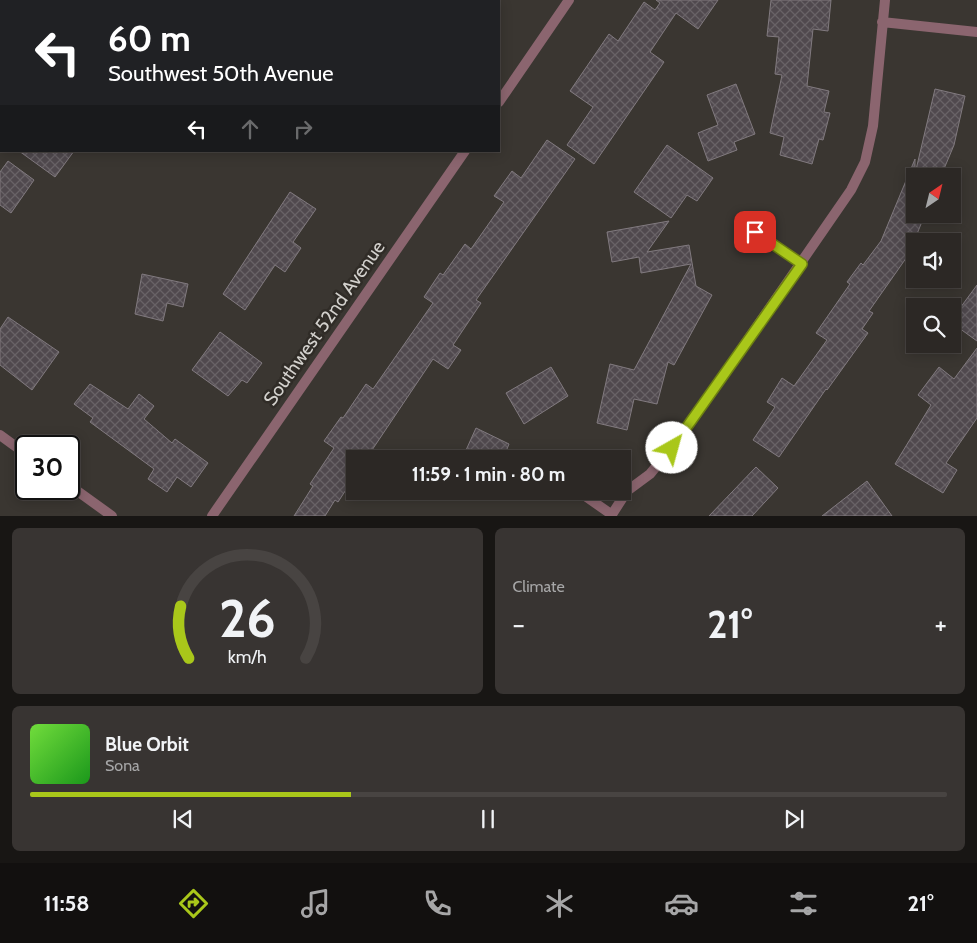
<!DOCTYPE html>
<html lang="en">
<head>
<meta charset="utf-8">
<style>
	body { margin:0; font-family:Cabin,sans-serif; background:#383432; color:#f1f3f6; height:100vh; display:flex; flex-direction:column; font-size:19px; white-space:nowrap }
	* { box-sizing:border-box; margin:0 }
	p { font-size:16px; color:#a6a6a7 }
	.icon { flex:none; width:28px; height:28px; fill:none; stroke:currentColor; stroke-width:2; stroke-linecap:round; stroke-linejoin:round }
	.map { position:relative; height:516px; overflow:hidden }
	.drawer { display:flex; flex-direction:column; gap:12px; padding:12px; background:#181614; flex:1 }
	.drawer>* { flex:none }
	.guide { position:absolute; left:0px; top:0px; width:500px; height:152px; box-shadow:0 2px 12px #0003,0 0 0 1px #484442; background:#202124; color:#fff; overflow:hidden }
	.needle { width:32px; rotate:35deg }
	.buttons { position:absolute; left:906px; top:168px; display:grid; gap:10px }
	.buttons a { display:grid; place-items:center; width:55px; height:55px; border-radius:0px; background:#2c2825; box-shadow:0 2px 12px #0003,0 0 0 1px #484442; font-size:25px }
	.speed { position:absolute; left:15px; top:435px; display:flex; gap:10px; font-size:25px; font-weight:700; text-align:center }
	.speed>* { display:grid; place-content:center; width:65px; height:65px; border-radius:50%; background:#2c2825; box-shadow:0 2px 12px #0003,0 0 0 1px #484442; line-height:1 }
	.speed .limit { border:2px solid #111; border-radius:8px; background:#fff; color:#111 }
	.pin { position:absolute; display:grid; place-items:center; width:42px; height:42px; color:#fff; margin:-21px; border-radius:10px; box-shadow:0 2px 8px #0006 }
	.me { position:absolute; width:55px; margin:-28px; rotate:38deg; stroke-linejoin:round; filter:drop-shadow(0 0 4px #0008) }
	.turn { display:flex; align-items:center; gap:18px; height:105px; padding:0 25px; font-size:22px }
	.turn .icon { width:65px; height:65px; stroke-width:2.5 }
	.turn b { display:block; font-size:35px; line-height:42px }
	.lanes { display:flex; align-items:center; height:48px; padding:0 25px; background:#0003; justify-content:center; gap:25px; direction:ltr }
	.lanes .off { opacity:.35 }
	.big { font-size:38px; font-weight:700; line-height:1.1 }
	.drawer .tile { flex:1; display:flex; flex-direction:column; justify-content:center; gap:8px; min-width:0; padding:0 18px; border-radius:8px; background:#383432 }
	.drawer .dial { align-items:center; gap:0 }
	.dial svg { height:130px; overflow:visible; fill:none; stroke:#484442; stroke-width:7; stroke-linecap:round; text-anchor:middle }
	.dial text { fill:#f1f3f6; stroke:none }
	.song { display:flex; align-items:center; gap:15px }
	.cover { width:60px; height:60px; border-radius:8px; background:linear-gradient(135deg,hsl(100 70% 55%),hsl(120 70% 35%)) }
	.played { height:5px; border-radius:2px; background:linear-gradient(90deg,#a9c71a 35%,#484442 35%) }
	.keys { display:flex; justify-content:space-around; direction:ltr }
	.heat { display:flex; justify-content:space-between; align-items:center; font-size:28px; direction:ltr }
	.drawer .tiles { flex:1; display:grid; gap:12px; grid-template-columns:1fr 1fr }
	.tile:last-child { grid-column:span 2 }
	.trip { position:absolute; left:346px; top:450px; width:285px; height:50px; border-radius:0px; background:#2c2825; box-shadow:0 2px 12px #0003,0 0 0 1px #484442; font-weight:700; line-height:50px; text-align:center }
	.dock { display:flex; height:80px; justify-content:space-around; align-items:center; background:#12100f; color:#a6a6a7 }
	.dock .icon { width:35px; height:35px }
	.dock .selected { color:#a9c71a }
	.dock b { font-size:22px; color:#f1f3f6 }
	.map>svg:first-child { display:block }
	.building { fill:url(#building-cross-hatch); stroke:#817a7f }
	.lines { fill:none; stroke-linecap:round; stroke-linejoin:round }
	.street { stroke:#8b656f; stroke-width:10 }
	.route-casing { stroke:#6e8111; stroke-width:12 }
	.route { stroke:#a9c71a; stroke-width:9 }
	.labels { text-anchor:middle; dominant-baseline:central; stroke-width:5; stroke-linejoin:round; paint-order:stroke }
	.street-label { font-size:19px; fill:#d3d1cd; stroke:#302c27 }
</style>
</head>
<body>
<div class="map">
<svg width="977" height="516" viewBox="0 0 977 516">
	<defs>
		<pattern id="building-cross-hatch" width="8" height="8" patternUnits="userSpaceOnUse" patternTransform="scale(1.25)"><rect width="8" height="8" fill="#50494e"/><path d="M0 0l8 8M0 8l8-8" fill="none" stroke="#686266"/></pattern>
	</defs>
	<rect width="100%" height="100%" fill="#3a3631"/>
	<path class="building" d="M656,0H718L698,29L676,13L650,52L664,62L594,164L567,145L593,107L570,91L609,34L618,41L644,2L655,10L660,3Z
		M771,0H831L828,31L813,29L807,86L829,91L824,112L830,113L823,140L819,139L812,164L780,155L784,137L770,133L782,75L775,74L779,37L767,36Z
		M736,84L755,134L734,142L737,150L708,161L698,133L718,125L707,95Z
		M935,89L965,96L954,145L941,176H915V214H925L909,254L869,311L873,313L862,329L868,333L827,390L826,389L779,457L753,440L775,407L767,402L782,378L794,386L827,340L816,333L850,284L847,282L861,263L863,265L881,241L915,159V174Z
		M547,140L575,159L476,300L481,303L453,345L461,350L448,369L433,359L366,459H355V476L338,502L335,500L325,516H294L313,486L310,484L334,448L324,441L341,417L343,418L366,384L373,389L433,303L424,297L440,273L443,275L465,244L471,249L504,202L494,196L512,171L521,178Z
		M667,145L713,178L697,201L687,195L671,218L634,192Z
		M19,151H74L55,177Z
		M8,161L34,180L11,213L0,205V172Z
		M290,192L316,209L293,242L301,248L285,272L275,265L245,310L223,294Z
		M669,221L647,252L689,245L696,286L712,295L674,365L668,362L657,404L634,399L627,430L597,423L610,364L634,370L691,264L641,273L639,257L612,262L607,232Z
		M142,274L188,284L183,307L167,303L163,321L135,314Z
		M977,285V341L952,323V319Z
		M8,317L59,352L32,390L0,365V329Z
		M220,332L262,363L247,383L242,380L228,396L192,370Z
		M977,348V418L946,463L957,470L943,493L895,464L931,405L918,395L939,367L954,379Z
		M551,367L568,396L524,424L506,393Z
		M90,384L128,409L139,394L154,406L144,419L172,443L175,439L208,463L191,487L177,477L167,492L148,479L154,469L90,422L93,418L74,404Z
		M476,428L509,444L503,459H462Z
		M756,467L778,488L752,516H709Z
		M867,481L892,516H822Z"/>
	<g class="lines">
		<path class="street" d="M11,1L12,0
			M0,18L1,16
			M882,22L977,32
			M499,102L569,0
			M755,231L802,264
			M0,435L26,454
			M69,485L112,516
			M578,491L611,514
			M212,516L465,151
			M611,516L627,491L650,474L682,435L851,190L865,162L873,126L885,0"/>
	</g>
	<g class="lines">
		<g class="route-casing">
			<path id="route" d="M672,448L802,264L755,232"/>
		</g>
		<use href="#route" class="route"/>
	</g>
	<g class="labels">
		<g class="street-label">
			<text transform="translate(324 323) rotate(-55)">Southwest 52nd Avenue</text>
		</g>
	</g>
</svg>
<div class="buttons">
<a><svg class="needle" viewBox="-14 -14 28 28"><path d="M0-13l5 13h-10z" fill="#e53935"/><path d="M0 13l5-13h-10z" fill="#a6a6a7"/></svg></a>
<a><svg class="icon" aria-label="sound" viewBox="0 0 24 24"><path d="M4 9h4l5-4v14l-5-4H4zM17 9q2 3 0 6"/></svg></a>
<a><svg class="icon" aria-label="search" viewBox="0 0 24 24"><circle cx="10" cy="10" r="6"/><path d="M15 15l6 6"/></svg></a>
</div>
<div class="speed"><div class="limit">30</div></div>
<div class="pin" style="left:755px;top:232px;background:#d93025"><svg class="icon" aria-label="arrive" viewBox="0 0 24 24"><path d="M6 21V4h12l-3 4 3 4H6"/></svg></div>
<svg class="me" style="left:672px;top:448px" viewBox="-20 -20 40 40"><circle r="19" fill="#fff"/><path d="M0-13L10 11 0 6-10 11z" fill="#a9c71a"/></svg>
<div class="trip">11:59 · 1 min · 80 m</div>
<div class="guide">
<div class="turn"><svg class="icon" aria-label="left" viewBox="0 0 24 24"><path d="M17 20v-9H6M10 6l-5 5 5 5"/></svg><div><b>60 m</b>Southwest 50th Avenue</div></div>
<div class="lanes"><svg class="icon" aria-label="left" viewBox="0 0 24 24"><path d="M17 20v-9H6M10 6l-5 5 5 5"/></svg><svg class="icon off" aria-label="ahead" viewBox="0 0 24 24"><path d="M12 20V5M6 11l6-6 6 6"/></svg><svg class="icon off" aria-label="right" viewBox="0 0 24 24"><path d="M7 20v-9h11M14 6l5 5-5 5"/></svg></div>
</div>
</div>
<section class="drawer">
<div class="tiles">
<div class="tile dial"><svg viewBox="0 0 100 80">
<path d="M14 69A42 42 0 1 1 86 69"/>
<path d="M14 69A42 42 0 0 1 9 37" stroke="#a9c71a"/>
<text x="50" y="56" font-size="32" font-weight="700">26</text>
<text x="50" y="72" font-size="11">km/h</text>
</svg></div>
<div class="tile"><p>Climate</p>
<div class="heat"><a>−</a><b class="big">21°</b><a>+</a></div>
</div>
<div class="tile">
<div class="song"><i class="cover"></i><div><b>Blue Orbit</b><p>Sona</p></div></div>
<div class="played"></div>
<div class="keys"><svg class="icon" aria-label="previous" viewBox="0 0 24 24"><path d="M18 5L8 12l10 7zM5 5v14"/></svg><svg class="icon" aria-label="pause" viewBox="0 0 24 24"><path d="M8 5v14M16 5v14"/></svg><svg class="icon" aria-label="next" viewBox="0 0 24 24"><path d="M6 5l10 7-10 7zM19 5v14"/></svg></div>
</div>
</div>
</section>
<nav class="dock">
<b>11:58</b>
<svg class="icon selected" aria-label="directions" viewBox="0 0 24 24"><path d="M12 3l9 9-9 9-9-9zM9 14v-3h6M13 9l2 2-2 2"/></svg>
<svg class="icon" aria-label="music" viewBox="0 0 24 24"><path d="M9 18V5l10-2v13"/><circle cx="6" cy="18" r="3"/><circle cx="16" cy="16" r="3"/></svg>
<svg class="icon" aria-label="phone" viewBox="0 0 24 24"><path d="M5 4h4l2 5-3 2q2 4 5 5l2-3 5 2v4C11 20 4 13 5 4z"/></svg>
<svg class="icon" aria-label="climate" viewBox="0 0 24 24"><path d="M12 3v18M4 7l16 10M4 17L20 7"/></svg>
<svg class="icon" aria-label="car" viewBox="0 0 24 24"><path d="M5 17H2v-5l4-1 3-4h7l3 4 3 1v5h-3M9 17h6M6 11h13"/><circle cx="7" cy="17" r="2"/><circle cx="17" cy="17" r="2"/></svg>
<svg class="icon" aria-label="filters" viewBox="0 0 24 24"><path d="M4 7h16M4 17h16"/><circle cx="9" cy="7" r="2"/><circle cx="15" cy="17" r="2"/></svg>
<b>21°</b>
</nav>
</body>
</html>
